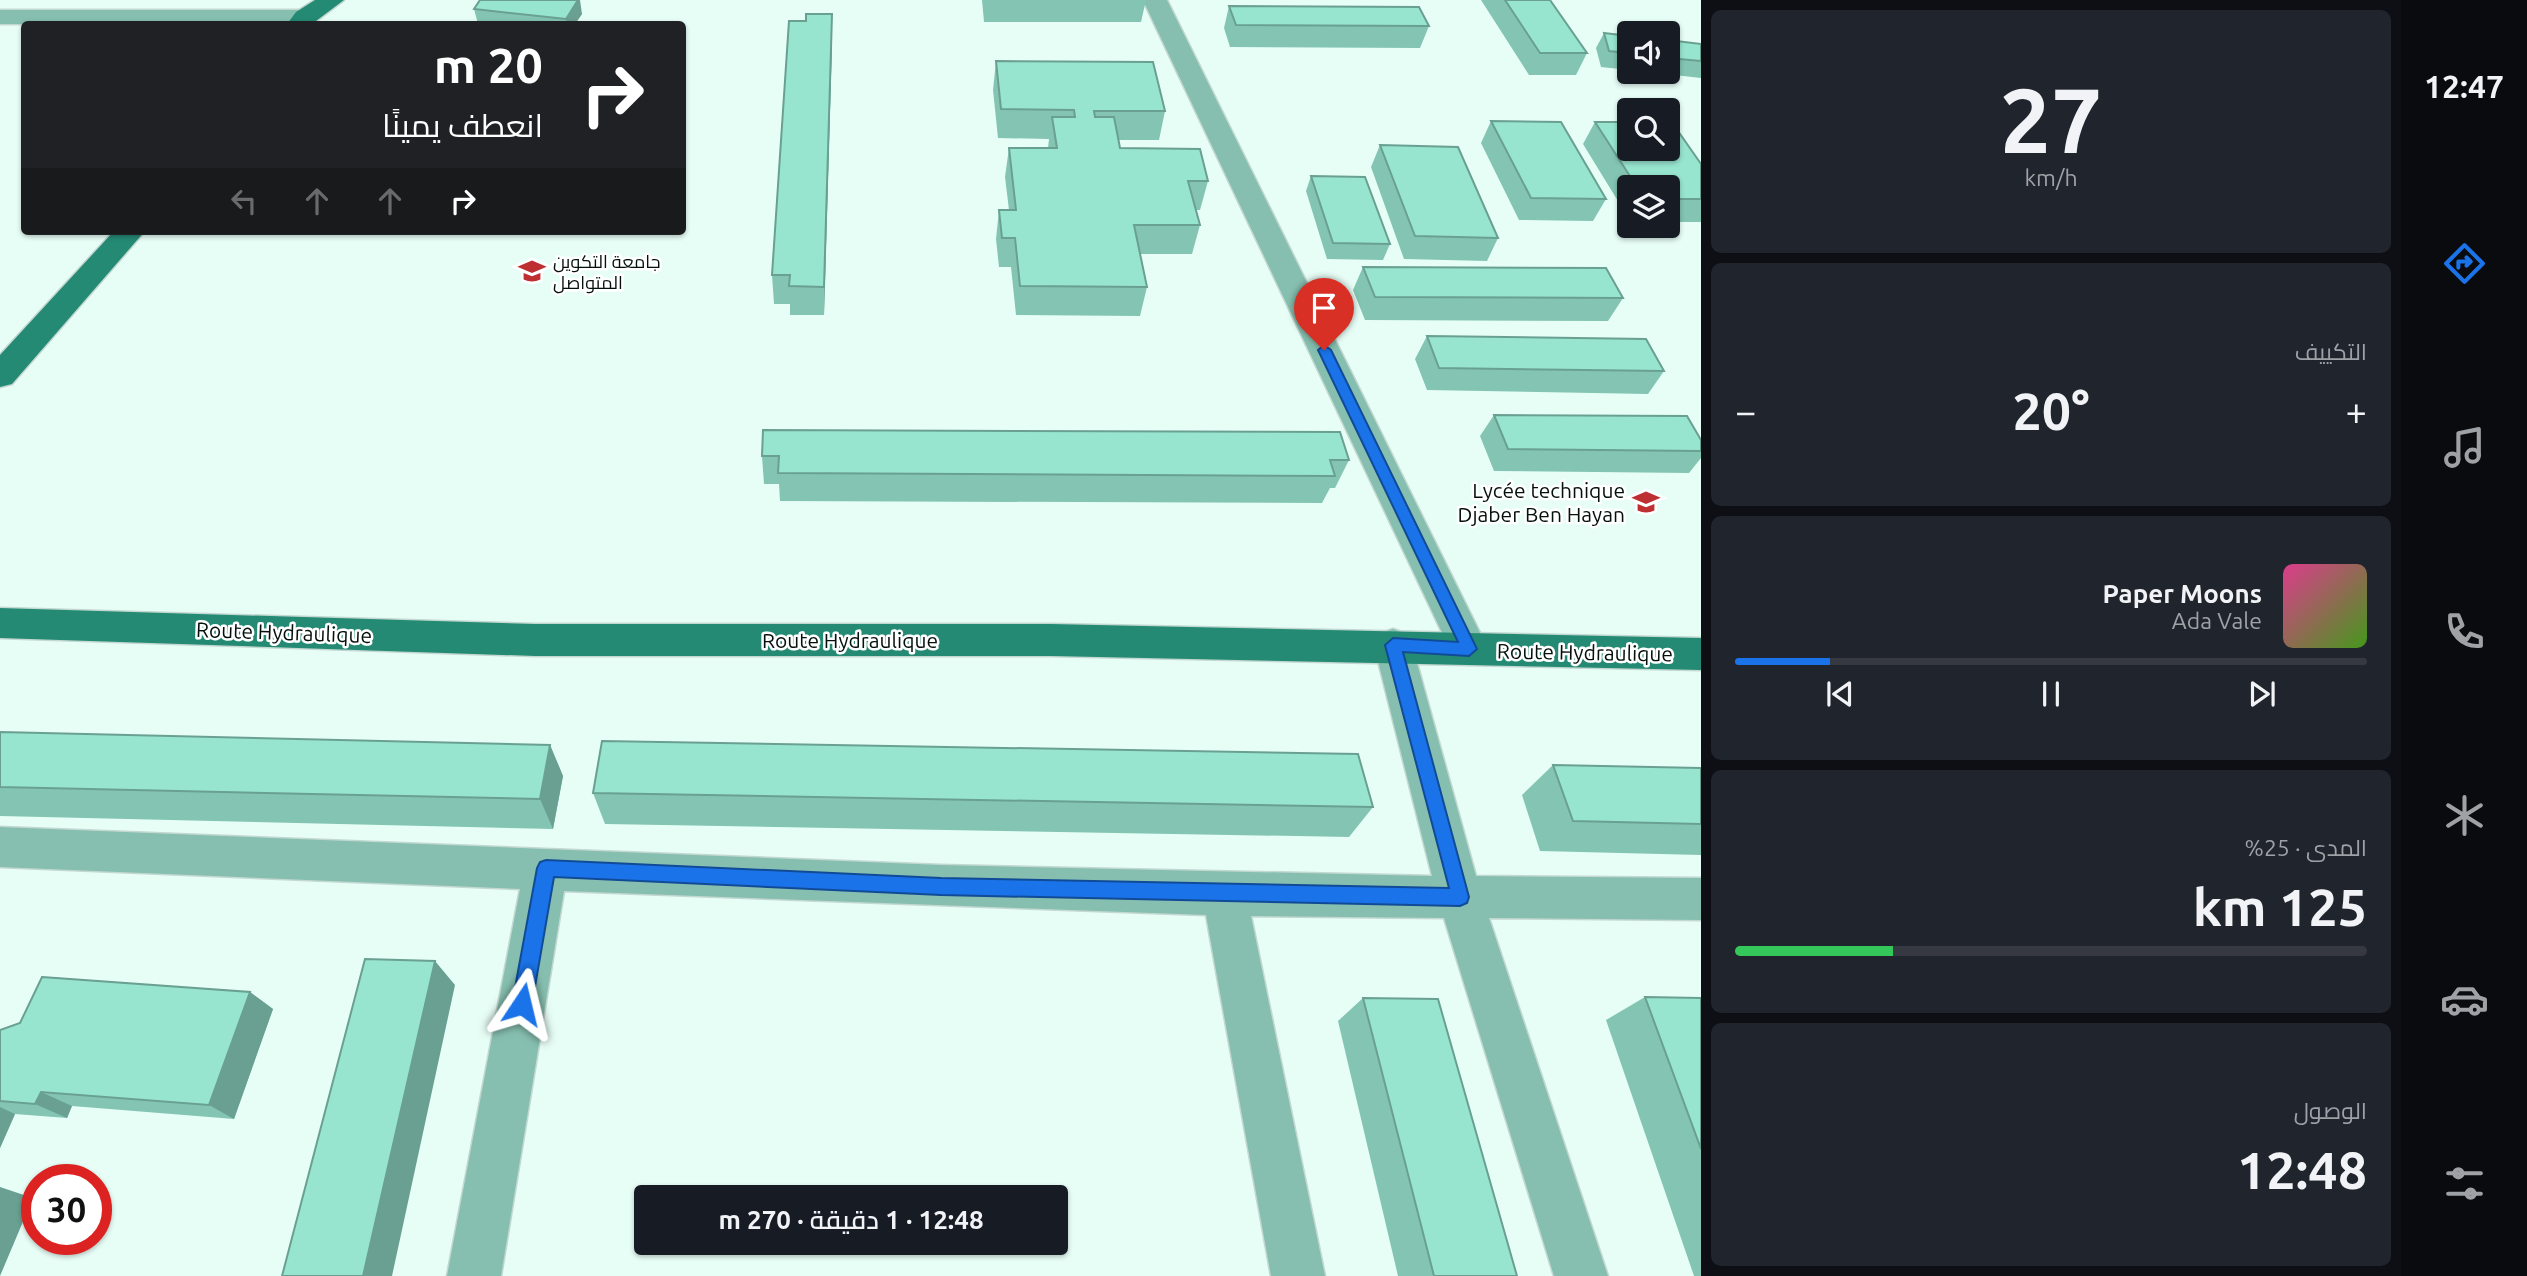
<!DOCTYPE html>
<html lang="ar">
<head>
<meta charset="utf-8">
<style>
	body { margin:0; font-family:Ubuntu,Cairo,sans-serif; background:#20242c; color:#f1f3f6; direction:rtl; height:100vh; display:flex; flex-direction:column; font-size:26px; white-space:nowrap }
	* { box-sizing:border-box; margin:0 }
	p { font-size:23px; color:#9ea1a6 }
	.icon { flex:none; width:38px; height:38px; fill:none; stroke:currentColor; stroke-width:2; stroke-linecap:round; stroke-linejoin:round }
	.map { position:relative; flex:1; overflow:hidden; direction:ltr }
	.drawer { display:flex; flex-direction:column; gap:10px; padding:10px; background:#0d0f14; width:700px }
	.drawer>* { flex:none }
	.banner { position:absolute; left:21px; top:21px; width:665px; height:214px; border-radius:7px; box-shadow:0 2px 5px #0004; direction:rtl; background:#202124; color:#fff; overflow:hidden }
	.controls { position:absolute; left:1617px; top:21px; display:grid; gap:14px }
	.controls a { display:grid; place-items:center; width:63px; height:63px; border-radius:7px; background:#171b24; box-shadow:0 2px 5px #0004; font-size:35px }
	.speed { position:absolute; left:21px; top:1164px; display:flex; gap:14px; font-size:35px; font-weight:700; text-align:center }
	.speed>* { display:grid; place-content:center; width:91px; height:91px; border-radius:50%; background:#171b24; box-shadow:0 2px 5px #0004; line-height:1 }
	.speed .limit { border:10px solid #d22; background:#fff; color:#111 }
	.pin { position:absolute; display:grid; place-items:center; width:60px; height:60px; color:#fff; margin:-72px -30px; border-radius:50% 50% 50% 0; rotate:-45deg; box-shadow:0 0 7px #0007 }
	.pin .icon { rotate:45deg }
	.me { position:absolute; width:77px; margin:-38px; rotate:10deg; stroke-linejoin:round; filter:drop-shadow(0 0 5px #0008) }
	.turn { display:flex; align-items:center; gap:24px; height:147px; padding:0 28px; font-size:32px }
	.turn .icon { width:91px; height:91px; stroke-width:2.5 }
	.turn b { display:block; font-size:49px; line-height:60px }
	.lanes { display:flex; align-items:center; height:66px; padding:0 28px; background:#0003; justify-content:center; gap:35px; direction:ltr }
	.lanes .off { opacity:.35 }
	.big { font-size:52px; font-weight:600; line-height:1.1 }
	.drawer .tile { flex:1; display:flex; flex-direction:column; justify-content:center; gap:10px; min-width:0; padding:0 24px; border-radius:10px; background:#20242c }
	.drawer .dial { align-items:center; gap:0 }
	.dial b { font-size:91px; line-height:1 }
	.song { display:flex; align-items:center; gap:21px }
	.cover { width:84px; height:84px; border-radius:10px; background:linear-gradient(135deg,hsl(330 70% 55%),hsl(100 70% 35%)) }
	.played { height:7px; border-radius:4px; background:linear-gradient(90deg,#1a73e8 15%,#363941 15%) }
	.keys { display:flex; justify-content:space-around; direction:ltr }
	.heat { display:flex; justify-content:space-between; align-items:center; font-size:38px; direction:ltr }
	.charge { height:10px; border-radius:5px; background:linear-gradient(90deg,#34c759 25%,#363941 0) }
	.trip { position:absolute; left:634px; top:1185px; width:434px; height:70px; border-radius:7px; background:#171b24; box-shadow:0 2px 5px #0004; font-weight:600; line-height:70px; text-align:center; direction:rtl }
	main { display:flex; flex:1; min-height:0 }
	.dock { display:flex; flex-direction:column; width:126px; justify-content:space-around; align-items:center; background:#090b0e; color:#9ea1a6 }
	.dock .icon { width:49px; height:49px }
	.dock .active { color:#1a73e8 }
	.dock b { font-size:32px; color:#f1f3f6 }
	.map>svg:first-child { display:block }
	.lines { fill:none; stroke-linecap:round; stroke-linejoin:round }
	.minor-casing { stroke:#c3d8d1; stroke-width:3 }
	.major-casing { stroke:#c3d8d1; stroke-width:3 }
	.minor { fill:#86bfaf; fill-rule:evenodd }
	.major { fill:#248a74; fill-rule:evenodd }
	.wall { fill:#83c5b2 }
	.shaded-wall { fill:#6aa091 }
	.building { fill:#98e5cf; stroke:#6aa091; stroke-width:2 }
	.route { fill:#1a73e8; stroke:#114b97; stroke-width:2 }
	.labels { text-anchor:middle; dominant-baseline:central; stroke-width:5; stroke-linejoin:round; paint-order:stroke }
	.far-poi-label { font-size:18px; fill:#04100c; stroke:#fff; text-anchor:start }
	.poi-label { font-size:21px; fill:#04100c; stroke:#fff; text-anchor:end }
	.street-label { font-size:21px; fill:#04100c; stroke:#fff }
</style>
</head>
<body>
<main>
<nav class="dock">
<b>12:47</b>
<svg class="icon active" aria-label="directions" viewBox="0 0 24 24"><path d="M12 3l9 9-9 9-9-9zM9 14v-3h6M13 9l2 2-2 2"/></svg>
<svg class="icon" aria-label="music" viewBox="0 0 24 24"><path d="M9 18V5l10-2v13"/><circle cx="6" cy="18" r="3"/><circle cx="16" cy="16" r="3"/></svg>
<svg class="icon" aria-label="phone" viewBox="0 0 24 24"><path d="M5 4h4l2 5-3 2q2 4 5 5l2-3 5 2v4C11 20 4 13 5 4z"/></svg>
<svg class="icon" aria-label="climate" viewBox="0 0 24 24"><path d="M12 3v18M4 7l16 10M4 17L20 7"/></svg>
<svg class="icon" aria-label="car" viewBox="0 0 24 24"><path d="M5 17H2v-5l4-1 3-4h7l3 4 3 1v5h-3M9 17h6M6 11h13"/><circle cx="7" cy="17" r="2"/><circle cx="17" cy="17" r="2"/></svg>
<svg class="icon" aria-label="filters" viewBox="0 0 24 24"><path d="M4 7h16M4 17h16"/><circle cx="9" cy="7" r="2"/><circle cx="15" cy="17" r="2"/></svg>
</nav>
<section class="drawer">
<div class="tile dial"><b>27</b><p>km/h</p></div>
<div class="tile"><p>التكييف</p>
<div class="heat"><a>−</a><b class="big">20°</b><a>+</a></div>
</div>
<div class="tile">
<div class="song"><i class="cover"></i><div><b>Paper Moons</b><p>Ada Vale</p></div></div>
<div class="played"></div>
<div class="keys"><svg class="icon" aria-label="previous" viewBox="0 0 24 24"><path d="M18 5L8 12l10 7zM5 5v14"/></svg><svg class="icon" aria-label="pause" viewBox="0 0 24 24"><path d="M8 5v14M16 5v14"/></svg><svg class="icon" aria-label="next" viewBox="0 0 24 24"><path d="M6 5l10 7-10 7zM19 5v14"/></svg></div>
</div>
<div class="tile"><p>المدى · 25%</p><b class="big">125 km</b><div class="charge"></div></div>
<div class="tile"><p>الوصول</p><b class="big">12:48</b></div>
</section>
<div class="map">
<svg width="1701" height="1276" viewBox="0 0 1701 1276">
	<rect width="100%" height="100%" fill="#e7fef6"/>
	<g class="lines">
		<g class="minor-casing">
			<path id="minor" d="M1143,0H1167L1488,649L1483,660L1469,665L1455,660Z
				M0,10H305L314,12L317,17L314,22L305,24H0Z
				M1393,629L1407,634L1412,645L1476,876L1701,878V920L1489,918L1608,1276H1554L1444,918L1251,916L1325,1276H1271L1206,915L564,891L501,1276H447L520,889L0,867V827L941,865L1432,876L1374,645L1379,634Z"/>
		</g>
		<g class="major-casing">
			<path id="major" d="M315,0H344L312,24H287L296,12Z
				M114,231H145L12,384L0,387V355Z
				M0,608L535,624H1051L1701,638V670L1051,656H535L0,638Z"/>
		</g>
		<use href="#minor" class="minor"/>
		<use href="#major" class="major"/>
	</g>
	<path class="wall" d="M982,0H1146L1141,22H984Z
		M1481,0H1550L1587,53L1576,75H1529Z
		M1229,6L1429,26L1420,48L1230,47L1224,28Z
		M474,9L582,14L575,24H478Z
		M832,14V42L824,315H790V304H774L772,275L806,21Z
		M1604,33L1629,36V70L1601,67L1596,48Z
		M1668,40L1701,44V78L1647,72H1668Z
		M996,61L1165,111L1159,140H1119L1120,148L1208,181L1200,210H1196L1200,225L1192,254H1140L1147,287L1140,316L1016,315L1011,267H999L996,239L999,210H1009L1005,177L1009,148H1048L1049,139L998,138L993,90Z
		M1491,121L1606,199L1593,221L1519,220L1481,143Z
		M1595,122L1701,199V222H1668V187H1629V219L1583,144Z
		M1380,145L1498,238L1487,261L1404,259L1371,167Z
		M1311,176L1390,244L1383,260L1327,259L1306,191Z
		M370,231H402L399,235Z
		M1363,267L1623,298L1608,321L1365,320L1353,290Z
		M1427,336L1664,371L1648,394L1427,390L1415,359Z
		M1494,415L1701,440V458L1689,473L1494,471L1480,436Z
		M762,456L1349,460L1335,488H1330L1322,503L780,501L779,484H764Z
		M0,732L550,745L563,776L553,829L0,816Z
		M1553,765L1701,768V855L1540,851L1522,795Z
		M593,793L1373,807L1349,837L605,824Z
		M250,992L273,1009L234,1119L72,1106L67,1118L15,1114L0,1148V1030Z
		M1645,997L1701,998V1276H1694L1606,1020Z
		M1363,998L1517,1276H1398L1338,1021Z"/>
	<path class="shaded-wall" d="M578,0H580L582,14L575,24H567L566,19Z
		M832,14V42L824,315V287Z
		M550,745L563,776L553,829L540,799Z
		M435,961L455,985L392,1276H363Z
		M250,992L273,1009L234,1119L209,1105Z
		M41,1092L72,1106L67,1118L35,1104Z
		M0,1107L15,1114L0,1148Z
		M0,1187L33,1198L0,1276Z"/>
	<path class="building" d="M480,0H578L566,19L474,9Z
		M1505,0H1550L1587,53H1540Z
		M1229,6L1419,7L1429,26L1236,25Z
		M806,14H832L824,287L789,286L790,275H772L789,21H806Z
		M1604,33L1629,36V53L1609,51Z
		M1668,40L1701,44V61L1668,58Z
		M996,61L1153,62L1165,111H1094L1095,117H1114L1120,148L1200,149L1208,181H1188L1200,225H1134L1147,287L1020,286L1015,238H1002L999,210H1016L1009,148H1057L1052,117H1075L1074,110L1001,109Z
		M1491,121L1561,122L1606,199L1531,198Z
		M1668,121H1671L1701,164V199H1668V187H1637L1595,122H1629V149H1668Z
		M1380,145L1458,147L1498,238L1415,236Z
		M1311,176L1365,177L1390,244L1333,243Z
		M1363,267L1606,268L1623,298L1375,297Z
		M1427,336L1646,339L1664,371L1439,368Z
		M1494,415L1687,416L1701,440V451L1508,449Z
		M763,430L1340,432L1349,460H1330L1335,476L778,473L779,456H762Z
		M0,732L550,745L540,799L0,787Z
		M602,741L1358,754L1373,807L593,793Z
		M1553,765L1701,768V824L1573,821Z
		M365,959L435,961L363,1276H282Z
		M42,977L250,992L209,1105L41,1092L35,1104L0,1101V1030L20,1023Z
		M1645,997L1701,998V1149Z
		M1363,998L1438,999L1517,1276H1434Z"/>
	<path class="route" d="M1324,345L1331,350L1477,649L1469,656L1403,652L1469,897L1467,903L1460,906L941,895L554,877L532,1004L529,1011L522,1014L515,1011L512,1004L537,868L540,862L546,860L941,878L1449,888L1385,645L1393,638L1458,642L1318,350Z"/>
	<defs>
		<g id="university-bare" transform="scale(2.1)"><path d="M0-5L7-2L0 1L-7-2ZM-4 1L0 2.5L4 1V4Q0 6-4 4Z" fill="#be2f32" stroke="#fff" stroke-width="2.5" paint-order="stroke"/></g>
		<g id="school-bare" transform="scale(2.1)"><path d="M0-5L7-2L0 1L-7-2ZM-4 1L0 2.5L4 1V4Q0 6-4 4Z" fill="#be2f32" stroke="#fff" stroke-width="2.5" paint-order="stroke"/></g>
	</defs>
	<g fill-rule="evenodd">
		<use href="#university-bare" x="532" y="271"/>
		<use href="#school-bare" x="1646" y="502"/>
	</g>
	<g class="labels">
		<g class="far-poi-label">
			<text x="553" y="261">جامعة التكوين<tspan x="553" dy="21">المتواصل</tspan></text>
		</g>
		<g class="poi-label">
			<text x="1625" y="490">Lycée technique<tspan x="1625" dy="24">Djaber Ben Hayan</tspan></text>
		</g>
		<g class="street-label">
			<text transform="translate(284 632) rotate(2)">Route Hydraulique</text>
			<text x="850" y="640">Route Hydraulique</text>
			<text transform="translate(1585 652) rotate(1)">Route Hydraulique</text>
		</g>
	</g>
</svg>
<div class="controls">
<a><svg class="icon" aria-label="sound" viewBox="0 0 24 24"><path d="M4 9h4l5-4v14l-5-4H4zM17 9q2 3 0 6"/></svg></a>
<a><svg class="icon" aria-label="search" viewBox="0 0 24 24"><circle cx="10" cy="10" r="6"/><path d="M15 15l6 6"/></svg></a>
<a><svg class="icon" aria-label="layers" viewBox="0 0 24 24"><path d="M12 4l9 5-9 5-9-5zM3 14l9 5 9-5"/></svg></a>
</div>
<div class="speed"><div class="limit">30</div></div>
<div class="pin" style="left:1324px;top:350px;background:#d93025"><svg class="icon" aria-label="arrive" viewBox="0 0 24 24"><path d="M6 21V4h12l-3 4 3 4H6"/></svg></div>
<svg class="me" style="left:522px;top:1004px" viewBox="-20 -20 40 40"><path d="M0-17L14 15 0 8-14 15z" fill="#1a73e8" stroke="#fff" stroke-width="4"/></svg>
<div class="trip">12:48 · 1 دقيقة · 270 m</div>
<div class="banner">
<div class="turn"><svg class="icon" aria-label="right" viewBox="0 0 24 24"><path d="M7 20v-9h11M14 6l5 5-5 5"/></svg><div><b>20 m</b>انعطف يمينًا</div></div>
<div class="lanes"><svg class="icon off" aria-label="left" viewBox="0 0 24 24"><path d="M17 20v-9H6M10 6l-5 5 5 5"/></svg><svg class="icon off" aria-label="ahead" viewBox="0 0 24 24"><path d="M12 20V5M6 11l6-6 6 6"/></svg><svg class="icon off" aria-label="ahead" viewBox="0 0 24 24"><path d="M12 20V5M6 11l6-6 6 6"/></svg><svg class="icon" aria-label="right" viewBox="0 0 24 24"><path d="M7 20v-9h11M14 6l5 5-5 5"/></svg></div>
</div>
</div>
</main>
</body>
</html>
